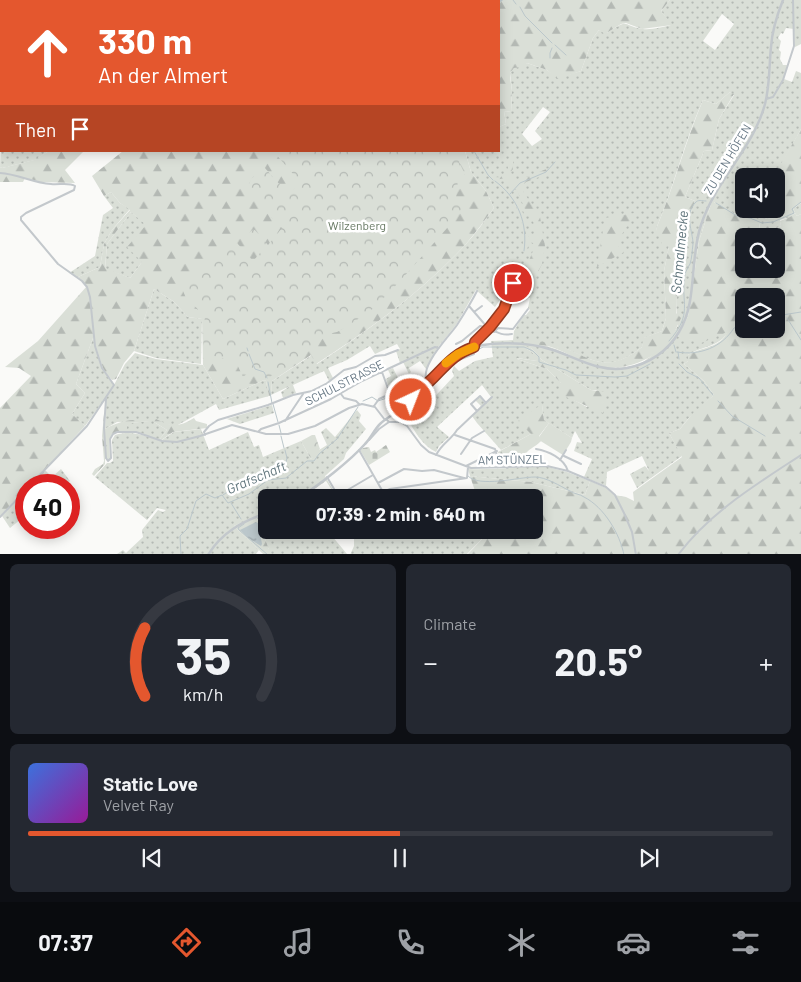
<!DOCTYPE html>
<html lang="en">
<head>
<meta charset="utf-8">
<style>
	body { margin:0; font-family:Barlow,sans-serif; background:#242831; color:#f1f3f6; height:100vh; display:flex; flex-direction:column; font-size:19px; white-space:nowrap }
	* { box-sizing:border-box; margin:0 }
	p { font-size:16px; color:#9ea1a6 }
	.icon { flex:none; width:28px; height:28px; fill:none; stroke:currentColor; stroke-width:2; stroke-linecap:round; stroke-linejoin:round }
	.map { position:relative; height:554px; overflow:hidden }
	.sheet { display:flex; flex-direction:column; gap:10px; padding:10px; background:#0d0f14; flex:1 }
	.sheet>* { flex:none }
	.hud { position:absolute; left:0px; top:0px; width:500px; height:152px; box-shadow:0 2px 12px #0003; background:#e4572e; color:#fff; overflow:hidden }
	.controls { position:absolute; left:735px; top:168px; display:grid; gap:10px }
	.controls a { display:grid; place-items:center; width:50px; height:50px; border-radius:8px; background:#171b24; box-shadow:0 2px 12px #0003; font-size:25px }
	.speed { position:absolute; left:15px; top:474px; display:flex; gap:10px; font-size:25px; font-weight:700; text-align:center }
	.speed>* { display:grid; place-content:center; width:65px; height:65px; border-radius:50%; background:#171b24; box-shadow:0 2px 12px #0003; line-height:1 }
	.speed .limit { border:8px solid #d22; background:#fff; color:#111 }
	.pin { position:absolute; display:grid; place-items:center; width:42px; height:42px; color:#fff; margin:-21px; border:2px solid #fff; border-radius:50%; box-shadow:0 1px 5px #0007 }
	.me { position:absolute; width:55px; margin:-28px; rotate:43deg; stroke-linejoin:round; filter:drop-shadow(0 0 4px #0008) }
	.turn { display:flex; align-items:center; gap:18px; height:105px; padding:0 15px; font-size:22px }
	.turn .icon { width:65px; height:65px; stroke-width:2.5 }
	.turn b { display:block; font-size:35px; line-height:42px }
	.then { display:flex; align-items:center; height:48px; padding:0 15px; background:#0003; gap:10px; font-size:19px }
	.big { font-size:38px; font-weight:700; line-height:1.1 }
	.sheet .widget { flex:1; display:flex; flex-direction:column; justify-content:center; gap:8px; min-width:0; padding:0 18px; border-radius:8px; background:#242831 }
	.sheet .dial { align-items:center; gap:0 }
	.dial svg { height:130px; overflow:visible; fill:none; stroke:#363941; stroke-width:7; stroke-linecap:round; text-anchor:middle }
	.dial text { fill:#f1f3f6; stroke:none }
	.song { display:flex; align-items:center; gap:15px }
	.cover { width:60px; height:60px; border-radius:8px; background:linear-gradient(135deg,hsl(220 70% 55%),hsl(300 70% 35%)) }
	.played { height:5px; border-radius:2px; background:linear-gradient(90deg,#e4572e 50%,#363941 50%) }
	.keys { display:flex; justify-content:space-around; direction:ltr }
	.heat { display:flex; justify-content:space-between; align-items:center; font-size:28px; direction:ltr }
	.sheet .tiles { flex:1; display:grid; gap:10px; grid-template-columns:1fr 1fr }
	.widget:last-child { grid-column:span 2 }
	.trip { position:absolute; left:258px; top:489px; width:285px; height:50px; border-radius:8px; background:#171b24; box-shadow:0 2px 12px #0003; font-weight:700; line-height:50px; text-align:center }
	.tabs { display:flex; height:80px; justify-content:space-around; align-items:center; background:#090b0e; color:#9ea1a6 }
	.tabs .icon { width:35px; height:35px }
	.tabs .selected { color:#e4572e }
	.tabs b { font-size:22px; color:#f1f3f6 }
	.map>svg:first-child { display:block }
	.grass { fill:url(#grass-dots); fill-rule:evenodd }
	.forest { fill:url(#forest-firs); fill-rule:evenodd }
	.cemetery { fill:url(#cemetery-stones) }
	.park { fill:url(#park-crowns) }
	.pitch { fill:#dadfd7 }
	.water { fill:url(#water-ripples) }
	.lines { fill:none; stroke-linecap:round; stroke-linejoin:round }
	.stream { stroke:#bbc7cb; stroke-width:1 }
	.river { stroke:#bbc7cb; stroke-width:3 }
	.primary-casing { stroke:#b5babe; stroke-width:5.5 }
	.minor { stroke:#c3c8cc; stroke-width:2 }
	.tertiary { stroke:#c3c8cc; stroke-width:2.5 }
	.primary { stroke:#fff; stroke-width:4 }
	.route-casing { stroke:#94391e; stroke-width:12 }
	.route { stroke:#e4572e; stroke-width:9 }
	.slow { stroke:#f59e0b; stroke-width:9 }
	.labels { text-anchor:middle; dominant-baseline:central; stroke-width:5; stroke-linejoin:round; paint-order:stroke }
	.street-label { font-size:12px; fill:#657683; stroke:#fff }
	.park-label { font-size:12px; fill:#687a64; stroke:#fff }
	.water-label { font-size:14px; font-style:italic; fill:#60757c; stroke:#fff }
</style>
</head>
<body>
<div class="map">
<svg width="801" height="555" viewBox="0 0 801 555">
	<defs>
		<pattern id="grass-dots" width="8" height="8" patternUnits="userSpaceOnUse" patternTransform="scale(1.25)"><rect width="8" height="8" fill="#dadfd7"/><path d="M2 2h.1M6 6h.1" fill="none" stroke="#b4b9b4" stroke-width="1.8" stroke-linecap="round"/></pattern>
		<pattern id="forest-firs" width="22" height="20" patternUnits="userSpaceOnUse" patternTransform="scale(1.25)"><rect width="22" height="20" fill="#dadfd7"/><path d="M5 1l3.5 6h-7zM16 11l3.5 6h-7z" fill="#b4b9b4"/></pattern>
		<pattern id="cemetery-stones" width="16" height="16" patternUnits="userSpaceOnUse" patternTransform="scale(1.25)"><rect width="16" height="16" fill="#dadfd7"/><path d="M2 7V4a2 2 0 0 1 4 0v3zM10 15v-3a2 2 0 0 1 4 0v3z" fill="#b4b9b4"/></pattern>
		<pattern id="park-crowns" width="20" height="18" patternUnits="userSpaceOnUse" patternTransform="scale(1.25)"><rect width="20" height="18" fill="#dadfd7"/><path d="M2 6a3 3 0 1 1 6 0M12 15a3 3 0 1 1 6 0" fill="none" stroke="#b4b9b4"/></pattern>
		<pattern id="water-ripples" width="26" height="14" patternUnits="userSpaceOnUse" patternTransform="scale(1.25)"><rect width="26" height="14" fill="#bbc7cb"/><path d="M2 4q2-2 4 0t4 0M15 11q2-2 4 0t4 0" fill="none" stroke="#9ca6aa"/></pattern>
	</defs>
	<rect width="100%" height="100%" fill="#fafaf8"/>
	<path class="grass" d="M136,0H388L390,1H134Z
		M670,0H801V44L795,47L794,29L786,28L783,34L781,33L778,38L781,41L779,50L781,52L780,59L783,65H787L784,79L792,82L796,71L801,73V129L775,176H744V192L738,191L737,205L758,218L780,219L795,212L793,209L801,203V214L797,216L795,213L790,217L780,220L781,226L774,230L759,229L760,224L751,218L735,214L712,201L699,241L688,316L678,336C693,344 712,335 728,331C721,347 701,346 688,355V361L684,364L704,381L714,395L688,419L680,429L669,433L682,456L637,488L630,474L645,466L649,471L642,456L607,472L606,486L584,477L592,459L574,451L577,442L582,443L575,431L572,438L544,420L542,405L531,434L501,450L477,423L472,416L481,406L475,400L480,397L485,403L491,397L482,385L437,427L449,437L439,446L436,452C422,445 417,434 408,421L427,405L454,376L452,371L454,366L459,371L475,361L493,357L491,341L513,340L514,331L523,315H526L530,310L528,308L530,298L524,295L526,289L519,278L516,277L495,307L476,290L456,325L438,347L426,369L420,361L409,368L411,372L409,374L403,362L400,363L396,351L400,349L397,344L375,354L370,346L347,360L328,368L333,378L329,381L324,371L293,385L296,393L283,398L281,392L290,386L271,395L272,381L312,355L317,364C370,329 422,292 466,244C476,233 485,220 494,208L486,191L471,172L465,151H499V127L506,124L504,111L511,112L512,91L510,73L514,68L527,63L547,70L558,78L581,71L593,38L599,30L607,33C631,17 621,26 643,29C652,30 662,27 671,25L661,11ZM722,14L734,24L715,50L703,41ZM730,92L734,95L719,119L712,150L704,151L685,197L695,201C682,236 672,289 678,326C672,335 653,356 643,362C631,369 607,369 593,365C576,360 561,349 542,345C554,344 558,346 569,350C601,365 612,370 642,347L644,338L662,331L666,318L664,271L669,246L656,229C674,187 684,142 703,100L716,104ZM543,107L550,112L535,131L542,139L532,146L522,134ZM524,347L531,348L542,360L591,390H597L587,407L574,400L561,383L547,369L517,359V358L537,361C537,354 530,351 524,347Z
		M1,145V151H49L35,160L2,168L0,167Z
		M111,192L120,203L130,209L112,230L104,244L100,267L78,277L69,273L95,256L103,215L113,208L104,196Z
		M131,212L147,225L142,262L130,278L105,269L107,244Z
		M154,289L173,301L188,317L202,319L201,364L156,358L134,351Z
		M93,338L104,371L114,385L125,364L135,353L156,359L203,365L223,399L264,380L266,381L269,396L219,410L216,404L176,426L154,422L167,430L159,440L135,431H127V426L130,423L149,421L117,422L105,429L106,401L104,400L85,426L72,414L85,393L76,384Z
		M393,368L399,380L409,375L411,380L404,383L405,387L398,392L396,390L393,392L390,391L386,379L391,376L388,370Z
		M272,405L274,413L240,424L227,419Z
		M357,410L361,415L359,421L366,429L346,453L344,459L325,476L336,495L340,497L336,496L326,481L303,497L266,498V530H327L347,554H269V549L256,516L234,526L259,550L256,554H117L123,550L126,553L143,537L142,530L158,510L163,512L166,510L157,508L147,520L95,477L107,463H110L113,461L112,440L115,435C132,430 144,435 160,441L174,432L201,429L209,450L248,432L254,447L259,445L263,457L301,441L311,459L319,450L327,445L321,432L326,428L335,437Z
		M544,466L567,472L590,481L585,495L531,482L470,476L468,469C494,470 518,467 544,466Z
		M61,469L70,481L65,485H31L45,470L52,477Z
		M26,490V515L10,528L2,516Z
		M354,530H479L486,535L467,554L350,555L354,546Z"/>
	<path class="forest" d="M469,0H670L661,11L672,25L642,29L626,23L621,24L605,34L599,30L593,38L581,71L561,78L557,79L547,70L527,63L522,67L514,68L510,73V77L512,91L511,112L504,111L506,124L499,127V1H463Z
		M730,92L734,94L719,119L712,150L704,151L685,197L695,201C682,236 677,275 676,313L681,318L674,333L675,336C654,359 626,374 593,365C580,361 567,353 554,348C546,345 537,344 528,344V340C537,341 547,342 555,344C593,358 604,376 642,347L643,338L662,331L666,318L664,271L669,246L662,244L656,229C674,187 685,142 703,100L716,104Z
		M801,129V203L793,209L795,212L780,219L758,218L737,205V191L744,192V209H776L775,174Z
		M49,151H84L65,170L75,183L41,182L25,178L23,182H0V167L2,168L34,160Z
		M123,151H465L471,172L486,191L494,208C485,220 476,232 466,244C422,292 370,329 316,364L311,355L272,381L271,395L269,396L266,381L264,380L223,399L203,365L202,319L188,317L173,301L154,289L134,351L124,363L116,379L112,380L104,371L93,338L76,384L85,393L72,414L85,426L30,485H26V489L0,516V408L31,376L19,368L5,367L38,341L87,286L78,277L100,267L104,244L112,230L130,210L120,203L111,192L104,196L92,176ZM131,212L146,225L127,247L142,262L130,278L105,268L107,244Z
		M513,160V169L510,173L516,181L549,168L547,174L526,182L521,188L534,208L539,211L545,246L542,264L536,276L531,297L526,293L527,289L521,280L535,246L533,243L529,242L526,254L522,251C525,231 521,216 512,197H514L523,213L526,234L529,237L535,235L536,226L526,212L517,190L512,189V185L505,178L495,180L490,176C501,179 502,177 508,168L507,164Z
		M712,201L735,214L751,218L760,223L759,229H774L781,226L780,221L790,217L795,213L797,216L801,214V554L467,555L485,536L479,530H534V498L477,497L470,476L531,482L585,495L590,481L606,488L614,495L626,497L634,501L633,492L682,457L669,433L680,429L694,412L714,395L704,381L684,364L688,361V355C701,347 721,348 727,332L699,344H694V340L682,339L678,336L688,316L699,241ZM744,236H776V269H744ZM744,296H776V329H744L743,332L737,334V328L742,326L744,328Z
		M635,213L616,244L624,252L597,267L605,218Z
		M523,346L531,348L542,360L591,390L606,392L603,413L559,394L561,383L547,369L517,359L516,358L537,361L533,353Z
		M542,404L544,420L549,423L539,436L541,441C535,448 527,448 524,458C516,461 506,460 499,456L498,452L531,434L518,421Z
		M104,414L105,429C119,421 135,418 152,421L130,423V425L127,426V431H135L159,440L167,430L154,422L156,419C171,427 180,427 194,418L196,421L207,424V428L173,432L160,441L135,432L113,433L109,439L110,459H105V464L94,476L92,474L95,469L103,464L104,461L102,436Z
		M256,516L269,549V554H263L234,526Z"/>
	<path class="cemetery" d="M386,445L390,452L369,465L360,450L363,448L369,447L371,452L375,450L376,452Z"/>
	<path class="park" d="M273,151H459L462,156L459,162L465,174L458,180L456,197L463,206L456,218L401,280L374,308L348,326L337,332L328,334L294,363L266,379L263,373H248L243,377L236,362H227V360L211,355L209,351L203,350L205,314L200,312L186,298L181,286L202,266L237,243L253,261L261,252L246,235L254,229L268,245L282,228L246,192L251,179L264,167L289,195L300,182Z
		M312,435H315L320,449L319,450L320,452L311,459L301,441Z"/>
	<path class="pitch" d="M549,423L572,438L571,442L563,455L539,440V437Z"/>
	<path class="water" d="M256,522L258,523L262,544L261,546L248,538L240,530Z"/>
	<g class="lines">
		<path class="stream" d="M513,0L516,4
			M520,7L525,16L552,43
			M555,45L566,55
			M550,58V53L552,48
			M474,151L488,175L493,180
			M495,181C518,198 528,223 524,251
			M510,194L520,183L546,172L555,162
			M716,203L737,216L750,218L762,223L773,222L794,213L792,209L801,202
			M776,316L801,312
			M787,318L801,340
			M669,341C694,313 680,304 685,274C686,271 688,267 690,264C692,258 692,251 693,244C693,232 684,214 695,203C698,199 702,201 706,201
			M478,344L487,331
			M674,345L676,352
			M247,348L248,351
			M677,352C700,356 722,347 734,328L744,325
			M678,352L679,359
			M249,354L255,369L264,372L267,378
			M679,364L687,372L699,378L713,395
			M446,366L457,357L472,353L483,347H524L533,351L539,357V362L566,370L576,375L615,377L627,376L650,364
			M268,382L272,403
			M425,388L434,384L443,369
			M363,401L372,397L378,401C389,398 396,393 406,388
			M718,401L732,416L765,436
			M273,404L278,422
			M279,425L281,433
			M281,436L284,448
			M468,476C479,488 519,477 535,477C546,477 560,486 570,491C574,494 580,494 584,497C604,507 620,534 624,555
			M223,495L239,484L286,462L287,458L285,450
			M231,503L241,519
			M244,524L238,528L239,530L268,555
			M181,555L180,536L187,529L196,501L206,494L215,498L222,495L228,503L249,494L268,480L286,478L307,461H314L319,454L337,439L358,407"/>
		<path class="river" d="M285,0L286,1
			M479,0L482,1
			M466,1L471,0
			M499,1L501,0
			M0,145L1,144"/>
		<g class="primary-casing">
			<path id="primary" d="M135,1L137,0
				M0,126L1,125"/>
		</g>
		<path class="minor" d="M391,1L393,0
			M766,99L773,97L783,80L794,46L793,0
			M0,173C18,174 33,183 51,184C59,185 69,182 75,186L74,190L26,213L21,217V220L58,264L82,281L87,287L90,297L95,346L102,368L114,385L87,426L30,485
			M469,306L487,327
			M474,312L482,306
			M494,332L498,328L513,329L528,309
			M456,344L462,341L480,326C493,327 497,337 512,334
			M474,347C475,338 487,330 493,323C506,307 508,294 517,276
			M461,359L474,354L471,348
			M427,382C419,366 448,338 457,325C464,314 471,303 477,291
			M341,394L344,398L356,401L359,404
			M106,399L104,428L106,458L108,461L111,458L110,439L113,434L117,432H136L162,441L177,442L200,436L232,425L266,434H288L315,426L349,408L362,404L375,407L385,420
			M374,406L379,399L390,394L382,372
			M477,411L471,404L480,396L486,403
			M386,419L389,422H400L407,426L421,445L429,452L471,468L547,466L568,471L606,487L615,495L624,513L632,532L636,555
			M285,421L303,394
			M259,431L261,429L279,423L331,399L362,381L435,347L439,348
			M205,435L204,432L209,426L218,420L268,405L293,395L312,391L326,384L344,370L356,367L375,356L385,355L398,350
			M455,435L495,449L498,458L507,468
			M369,440L379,429L389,422
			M536,449C548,451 564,458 568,471
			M359,450L383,492L390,489L467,478L468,467
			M461,454L472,438L484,431
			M436,455C443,442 451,440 457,430L492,397
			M564,456L581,464
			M560,460L566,450
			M466,466L497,451
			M327,477L337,494L341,498
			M378,483L404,469L422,471L434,470L464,478
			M339,495L373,475
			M0,517L26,490
			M678,555C710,512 757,484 801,455"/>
		<path class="tertiary" d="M299,498C319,485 350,461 365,444C371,438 374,430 380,424C388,416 398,413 406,405C411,402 413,396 416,392C420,387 427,384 432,379C443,368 450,357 465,350C488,340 530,342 553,350C578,358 599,373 627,368C649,364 668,351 679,332C698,301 689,260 701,225C715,181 753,149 765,104C770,85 769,66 771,47C772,31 777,15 783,0
			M208,555C222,532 242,522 266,513"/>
		<use href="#primary" class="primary"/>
	</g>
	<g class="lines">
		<g class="route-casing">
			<path id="route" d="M411,400C417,391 425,386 433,378C447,364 454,354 474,347L475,342L490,327L504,309L513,283"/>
		</g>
		<use href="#route" class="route"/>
		<path class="slow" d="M446,363L458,354L474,347"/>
	</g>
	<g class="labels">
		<g class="street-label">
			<text transform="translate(727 159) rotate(-59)">ZU DEN HÖFEN</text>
			<text transform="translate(344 382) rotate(-27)">SCHULSTRASSE</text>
			<text transform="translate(512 459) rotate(-1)">AM STÜNZEL</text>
		</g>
		<g class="park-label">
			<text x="357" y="225">Wilzenberg</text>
		</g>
		<g class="water-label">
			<text transform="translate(679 252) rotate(-85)">Schmalmecke</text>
			<text transform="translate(256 477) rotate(-23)">Grafschaft</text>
		</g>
	</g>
</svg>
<div class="controls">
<a><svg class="icon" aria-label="sound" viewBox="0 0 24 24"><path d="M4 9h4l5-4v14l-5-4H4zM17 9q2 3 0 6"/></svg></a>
<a><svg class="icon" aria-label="search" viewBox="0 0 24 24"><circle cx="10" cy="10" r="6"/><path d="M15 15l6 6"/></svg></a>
<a><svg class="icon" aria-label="layers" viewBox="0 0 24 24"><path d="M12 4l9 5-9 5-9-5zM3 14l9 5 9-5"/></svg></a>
</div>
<div class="speed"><div class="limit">40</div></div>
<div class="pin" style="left:513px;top:283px;background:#d93025"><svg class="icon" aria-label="arrive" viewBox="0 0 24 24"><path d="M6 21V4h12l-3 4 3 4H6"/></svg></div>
<svg class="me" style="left:411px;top:400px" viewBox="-20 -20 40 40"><circle r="17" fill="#e4572e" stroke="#fff" stroke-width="3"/><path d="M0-11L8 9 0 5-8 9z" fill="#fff"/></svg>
<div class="trip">07:39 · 2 min · 640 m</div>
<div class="hud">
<div class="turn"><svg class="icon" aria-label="ahead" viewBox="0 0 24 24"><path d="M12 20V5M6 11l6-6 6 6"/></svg><div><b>330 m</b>An der Almert</div></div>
<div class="then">Then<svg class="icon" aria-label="arrive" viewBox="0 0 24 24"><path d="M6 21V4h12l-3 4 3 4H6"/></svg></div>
</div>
</div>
<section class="sheet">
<div class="tiles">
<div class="widget dial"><svg viewBox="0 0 100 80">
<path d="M14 69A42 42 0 1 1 86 69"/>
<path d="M14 69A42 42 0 0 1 14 27" stroke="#e4572e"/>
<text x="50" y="56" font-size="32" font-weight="700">35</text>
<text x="50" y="72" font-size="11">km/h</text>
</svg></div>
<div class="widget"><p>Climate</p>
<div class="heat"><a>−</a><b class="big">20.5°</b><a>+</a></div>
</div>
<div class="widget">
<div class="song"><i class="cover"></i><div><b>Static Love</b><p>Velvet Ray</p></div></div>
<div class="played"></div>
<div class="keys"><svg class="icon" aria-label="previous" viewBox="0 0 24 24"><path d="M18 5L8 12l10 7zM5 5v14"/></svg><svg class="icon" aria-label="pause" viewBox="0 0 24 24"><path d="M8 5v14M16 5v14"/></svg><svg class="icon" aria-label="next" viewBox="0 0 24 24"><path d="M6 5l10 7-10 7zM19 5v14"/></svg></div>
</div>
</div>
</section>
<nav class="tabs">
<b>07:37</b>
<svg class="icon selected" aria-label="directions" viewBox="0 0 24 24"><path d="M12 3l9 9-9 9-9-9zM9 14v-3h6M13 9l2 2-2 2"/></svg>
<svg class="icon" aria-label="music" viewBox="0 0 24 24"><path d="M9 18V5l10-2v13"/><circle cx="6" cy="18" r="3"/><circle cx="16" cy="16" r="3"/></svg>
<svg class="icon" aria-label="phone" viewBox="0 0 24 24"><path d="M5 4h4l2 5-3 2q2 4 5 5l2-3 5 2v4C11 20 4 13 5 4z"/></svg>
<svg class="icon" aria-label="climate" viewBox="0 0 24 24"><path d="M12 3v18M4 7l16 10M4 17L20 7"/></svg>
<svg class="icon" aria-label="car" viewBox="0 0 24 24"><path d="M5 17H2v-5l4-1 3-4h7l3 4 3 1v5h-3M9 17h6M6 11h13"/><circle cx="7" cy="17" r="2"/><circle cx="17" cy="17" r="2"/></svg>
<svg class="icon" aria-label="filters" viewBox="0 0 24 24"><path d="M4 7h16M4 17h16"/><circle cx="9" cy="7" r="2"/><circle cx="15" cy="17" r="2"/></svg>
</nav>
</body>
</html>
